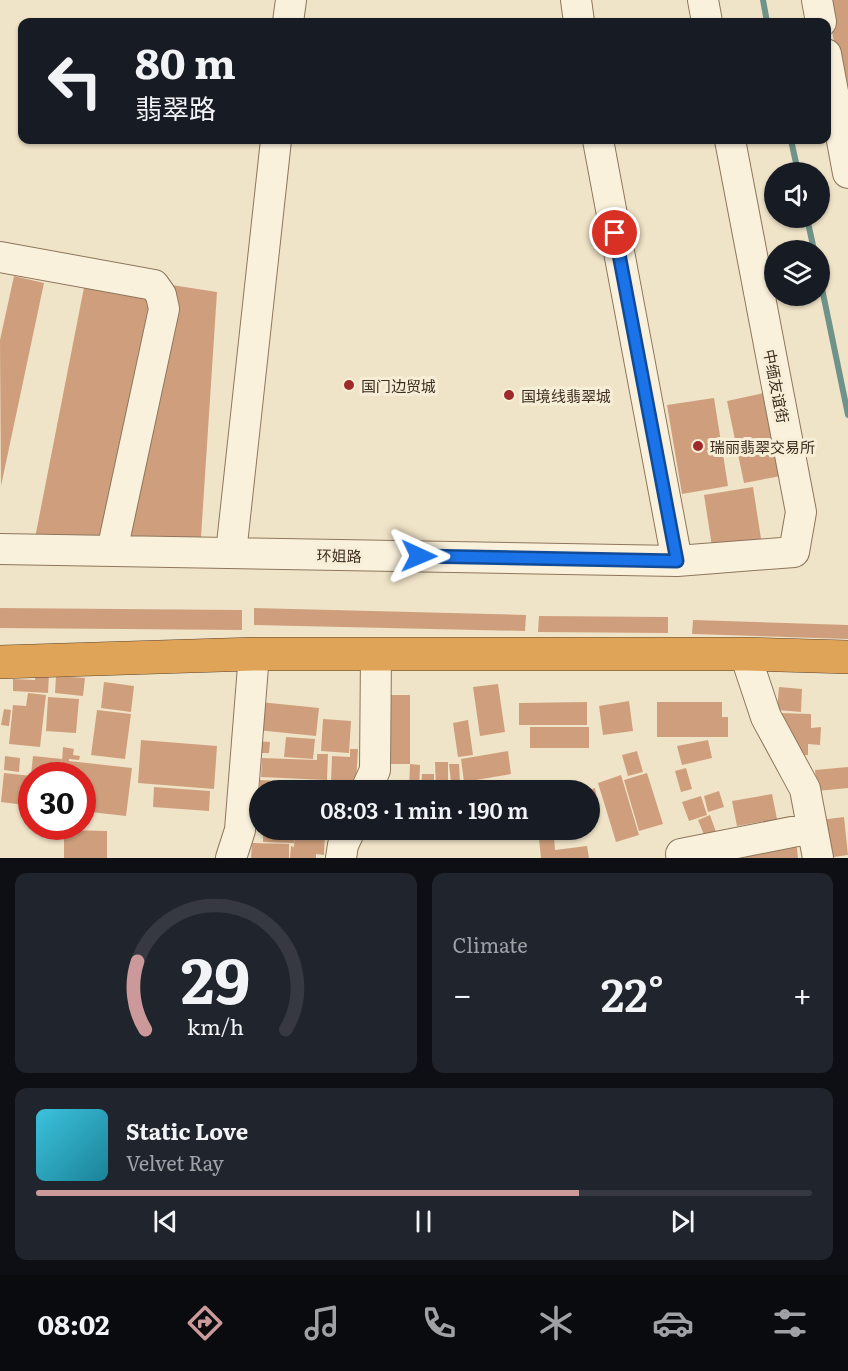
<!DOCTYPE html>
<html lang="en">
<head>
<meta charset="utf-8">
<style>
	body { margin:0; font-family:Literata,"Noto Sans SC",serif; background:#20242c; color:#f1f3f6; height:100vh; display:flex; flex-direction:column; font-size:22px; white-space:nowrap }
	* { box-sizing:border-box; margin:0 }
	p { font-size:20px; color:#9ea1a6 }
	.icon { flex:none; width:33px; height:33px; fill:none; stroke:currentColor; stroke-width:2; stroke-linecap:round; stroke-linejoin:round }
	.map { position:relative; height:858px; overflow:hidden }
	.details { display:flex; flex-direction:column; gap:15px; padding:15px; background:#0d0f14; flex:1 }
	.details>* { flex:none }
	.guide { position:absolute; left:18px; top:18px; width:813px; height:126px; border-radius:12px; box-shadow:0 2px 4px #0004; background:#171b24; color:#f1f3f6; overflow:hidden }
	.fabs { position:absolute; left:764px; top:162px; display:grid; gap:12px }
	.fabs a { display:grid; place-items:center; width:66px; height:66px; border-radius:50%; background:#171b24; box-shadow:0 2px 4px #0004; font-size:30px }
	.speed { position:absolute; left:18px; top:762px; display:flex; gap:12px; font-size:30px; font-weight:700; text-align:center }
	.speed>* { display:grid; place-content:center; width:78px; height:78px; border-radius:50%; background:#171b24; box-shadow:0 2px 4px #0004; line-height:1 }
	.speed .limit { border:9px solid #d22; background:#fff; color:#111 }
	.pin { position:absolute; display:grid; place-items:center; width:51px; height:51px; color:#fff; margin:-26px; border:3px solid #fff; border-radius:50%; box-shadow:0 2px 6px #0007 }
	.me { position:absolute; width:66px; margin:-33px; rotate:91deg; stroke-linejoin:round; filter:drop-shadow(0 0 4px #0008) }
	.turn { display:flex; align-items:center; gap:21px; height:126px; padding:0 18px; font-size:27px }
	.turn .icon { width:78px; height:78px; stroke-width:2.5 }
	.turn b { display:block; font-size:42px; line-height:51px }
	.big { font-size:45px; font-weight:600; line-height:1.1 }
	.details .widget { flex:1; display:flex; flex-direction:column; justify-content:center; gap:9px; min-width:0; padding:0 21px; border-radius:12px; background:#20242c }
	.details .dial { align-items:center; gap:0 }
	.dial svg { height:156px; overflow:visible; fill:none; stroke:#363941; stroke-width:7; stroke-linecap:round; text-anchor:middle }
	.dial text { fill:#f1f3f6; stroke:none }
	.song { display:flex; align-items:center; gap:18px }
	.cover { width:72px; height:72px; border-radius:9px; background:linear-gradient(135deg,hsl(190 70% 55%),hsl(190 70% 35%)) }
	.played { height:6px; border-radius:3px; background:linear-gradient(90deg,#cc999b 70%,#363941 70%) }
	.keys { display:flex; justify-content:space-around; direction:ltr }
	.heat { display:flex; justify-content:space-between; align-items:center; font-size:33px; direction:ltr }
	.details .tiles { flex:1; display:grid; gap:15px; grid-template-columns:1fr 1fr }
	.widget:last-child { grid-column:span 2 }
	.trip { position:absolute; left:249px; top:780px; width:351px; height:60px; border-radius:30px; background:#171b24; box-shadow:0 2px 4px #0004; font-weight:600; line-height:60px; text-align:center }
	.tab-bar { display:flex; height:96px; justify-content:space-around; align-items:center; background:#090b0e; color:#9ea1a6 }
	.tab-bar .icon { width:42px; height:42px }
	.tab-bar .active { color:#cc999b }
	.tab-bar b { font-size:27px; color:#f1f3f6 }
	.map>svg:first-child { display:block }
	.lines { fill:none; stroke-linecap:round; stroke-linejoin:round }
	.stream { stroke:#6f938a; stroke-width:6 }
	.building { fill:#cf9f7d }
	.minor-casing { stroke:#8d765c; stroke-width:32 }
	.highway-casing { stroke:#5b4430; stroke-width:34 }
	.minor { stroke:#faf1dc; stroke-width:30 }
	.highway { stroke:#e0a458; stroke-width:33 }
	.route-casing { stroke:#114b97; stroke-width:15 }
	.route { stroke:#1a73e8; stroke-width:10 }
	.poi-dot { fill:#9e2a2b; stroke:#f7eed8; stroke-width:2 }
	.labels { text-anchor:middle; dominant-baseline:central; stroke-width:6; stroke-linejoin:round; paint-order:stroke }
	.poi-label { font-size:15px; fill:#3d2e20; stroke:#f7eed8; text-anchor:start }
	.street-label { font-size:15px; fill:#3d2e20; stroke:#f7eed8 }
</style>
</head>
<body>
<div class="map">
<svg width="848" height="858" viewBox="0 0 848 858">
	<rect width="100%" height="100%" fill="#f0e4c8"/>
	<g class="lines">
		<path class="stream" d="M763,0L767,22
			M791,140L798,172
			M807,218L814,250
			M819,274L848,415"/>
	</g>
	<path class="building" d="M826,0H848V88H843Z
		M87,272L217,292L201,537L35,538Z
		M14,276L44,283L1,486L0,340Z
		M764,393L781,476L744,483L727,401Z
		M714,398L728,486L682,494L667,405Z
		M753,487L762,545L713,553L704,495Z
		M0,608L242,610V630L0,628Z
		M254,608L526,615L525,631L254,625Z
		M539,616L668,617V633L538,632Z
		M693,620L848,625V639L692,634Z
		M35,673L49,674L48,693L13,691V679L35,680Z
		M56,676L85,678L83,696L55,693Z
		M104,682L134,686L131,712L101,708Z
		M498,684L505,732L480,736L473,687Z
		M779,687L802,689L801,712L777,710Z
		M28,693L46,695L40,747L9,744L13,705L26,706Z
		M379,695H410V764H379Z
		M48,697L79,699L76,733L46,731Z
		M629,701L633,731L603,735L599,706Z
		M260,702L319,708L316,736L257,730Z
		M587,702V725H519V703Z
		M657,702H722V717H728V737H657Z
		M4,709L11,710L9,726L1,725Z
		M97,710L131,714L125,759L91,755Z
		M780,713L811,714V728L821,727L820,745L808,744V755L796,756Z
		M323,719L351,721L349,753L321,751Z
		M468,720L473,755L458,757L453,723Z
		M530,727H589V748H530Z
		M286,737L315,739L313,759L284,757Z
		M141,740L217,746L214,789L138,783Z
		M708,740L712,758L682,765L677,746Z
		M256,741L270,742L269,753H255Z
		M63,747L74,749L73,755L80,756L79,760L69,759V761L132,768L126,816L82,811V776H61Z
		M350,749H358L356,782L331,781L332,756L350,757Z
		M508,751L511,774L464,782L461,759Z
		M637,751L643,772L628,776L622,755Z
		M317,754H328L327,780L261,777L262,758L317,760Z
		M5,756L20,758L19,772L4,770Z
		M33,756L62,759L60,776L31,775Z
		M435,762H448V790H436Z
		M410,764L420,765L419,790H409Z
		M449,764H459L460,782H451Z
		M848,767V788L817,791L815,770Z
		M686,768L692,789L681,792L675,771Z
		M4,773L32,776V806L1,802Z
		M647,773L663,824L639,831L624,780Z
		M422,774H434V790H421Z
		M621,775L639,835L616,842L598,783Z
		M260,780L296,782V790H260Z
		M299,782L331,783L330,790H299Z
		M154,787L210,791L209,811L153,807Z
		M595,788L600,813L590,816V790Z
		M719,791L724,807L708,812L704,796Z
		M772,794L777,819L737,826L732,801Z
		M701,796L707,815L689,821L682,802Z
		M710,815L716,832L705,837L698,820Z
		M844,817L848,855L826,858L820,820Z
		M64,830L107,831V858H64Z
		M263,830H294V843L263,842Z
		M295,830H325L324,855L316,854V858H290L291,846L294,847Z
		M554,837L555,850L587,846L589,858H541L539,839Z
		M796,840L798,858H745L744,846Z
		M252,843L289,844V858H251Z"/>
	<g class="lines">
		<g class="minor-casing">
			<path id="minor" d="M576,0L579,22
				M703,0L707,22
				M817,0L821,22
				M288,22L291,0
				M826,54L848,173
				M598,140L677,561
				M0,257L154,285L161,295L164,309L112,551
				M0,549L677,561L794,552L801,512L730,140
				M231,553L276,140
				M745,654L766,717L805,789L818,858
				M366,790L375,770L376,654
				M681,854L812,828
				M231,858L240,830L254,654
				M341,858L343,845L350,830"/>
		</g>
		<g class="highway-casing">
			<path id="highway" d="M0,662L254,654H745L848,657"/>
		</g>
		<use href="#minor" class="minor"/>
		<use href="#highway" class="highway"/>
	</g>
	<g class="lines">
		<g class="route-casing">
			<path id="route" d="M419,556L677,561L615,233"/>
		</g>
		<use href="#route" class="route"/>
	</g>
	<g class="poi-dot">
		<circle cx="349" cy="385" r="6"/>
		<circle cx="509" cy="395" r="6"/>
		<circle cx="698" cy="446" r="6"/>
	</g>
	<g class="labels">
		<g class="poi-label">
			<text x="361" y="385">国门边贸城</text>
			<text x="521" y="395">国境线翡翠城</text>
			<text x="710" y="446">瑞丽翡翠交易所</text>
		</g>
		<g class="street-label">
			<text transform="translate(777 386) rotate(79)">中缅友谊街</text>
			<text transform="translate(339 555) rotate(1)">环姐路</text>
		</g>
	</g>
</svg>
<div class="fabs">
<a><svg class="icon" aria-label="sound" viewBox="0 0 24 24"><path d="M4 9h4l5-4v14l-5-4H4zM17 9q2 3 0 6"/></svg></a>
<a><svg class="icon" aria-label="layers" viewBox="0 0 24 24"><path d="M12 4l9 5-9 5-9-5zM3 14l9 5 9-5"/></svg></a>
</div>
<div class="speed"><div class="limit">30</div></div>
<div class="pin" style="left:615px;top:233px;background:#d93025"><svg class="icon" aria-label="arrive" viewBox="0 0 24 24"><path d="M6 21V4h12l-3 4 3 4H6"/></svg></div>
<svg class="me" style="left:419px;top:556px" viewBox="-20 -20 40 40"><path d="M0-17L14 15 0 8-14 15z" fill="#1a73e8" stroke="#fff" stroke-width="4"/></svg>
<div class="trip">08:03 · 1 min · 190 m</div>
<div class="guide">
<div class="turn"><svg class="icon" aria-label="left" viewBox="0 0 24 24"><path d="M17 20v-9H6M10 6l-5 5 5 5"/></svg><div><b>80 m</b>翡翠路</div></div>
</div>
</div>
<section class="details">
<div class="tiles">
<div class="widget dial"><svg viewBox="0 0 100 80">
<path d="M14 69A42 42 0 1 1 86 69"/>
<path d="M14 69A42 42 0 0 1 10 34" stroke="#cc999b"/>
<text x="50" y="56" font-size="32" font-weight="700">29</text>
<text x="50" y="72" font-size="11">km/h</text>
</svg></div>
<div class="widget"><p>Climate</p>
<div class="heat"><a>−</a><b class="big">22°</b><a>+</a></div>
</div>
<div class="widget">
<div class="song"><i class="cover"></i><div><b>Static Love</b><p>Velvet Ray</p></div></div>
<div class="played"></div>
<div class="keys"><svg class="icon" aria-label="previous" viewBox="0 0 24 24"><path d="M18 5L8 12l10 7zM5 5v14"/></svg><svg class="icon" aria-label="pause" viewBox="0 0 24 24"><path d="M8 5v14M16 5v14"/></svg><svg class="icon" aria-label="next" viewBox="0 0 24 24"><path d="M6 5l10 7-10 7zM19 5v14"/></svg></div>
</div>
</div>
</section>
<nav class="tab-bar">
<b>08:02</b>
<svg class="icon active" aria-label="directions" viewBox="0 0 24 24"><path d="M12 3l9 9-9 9-9-9zM9 14v-3h6M13 9l2 2-2 2"/></svg>
<svg class="icon" aria-label="music" viewBox="0 0 24 24"><path d="M9 18V5l10-2v13"/><circle cx="6" cy="18" r="3"/><circle cx="16" cy="16" r="3"/></svg>
<svg class="icon" aria-label="phone" viewBox="0 0 24 24"><path d="M5 4h4l2 5-3 2q2 4 5 5l2-3 5 2v4C11 20 4 13 5 4z"/></svg>
<svg class="icon" aria-label="climate" viewBox="0 0 24 24"><path d="M12 3v18M4 7l16 10M4 17L20 7"/></svg>
<svg class="icon" aria-label="car" viewBox="0 0 24 24"><path d="M5 17H2v-5l4-1 3-4h7l3 4 3 1v5h-3M9 17h6M6 11h13"/><circle cx="7" cy="17" r="2"/><circle cx="17" cy="17" r="2"/></svg>
<svg class="icon" aria-label="filters" viewBox="0 0 24 24"><path d="M4 7h16M4 17h16"/><circle cx="9" cy="7" r="2"/><circle cx="15" cy="17" r="2"/></svg>
</nav>
</body>
</html>
